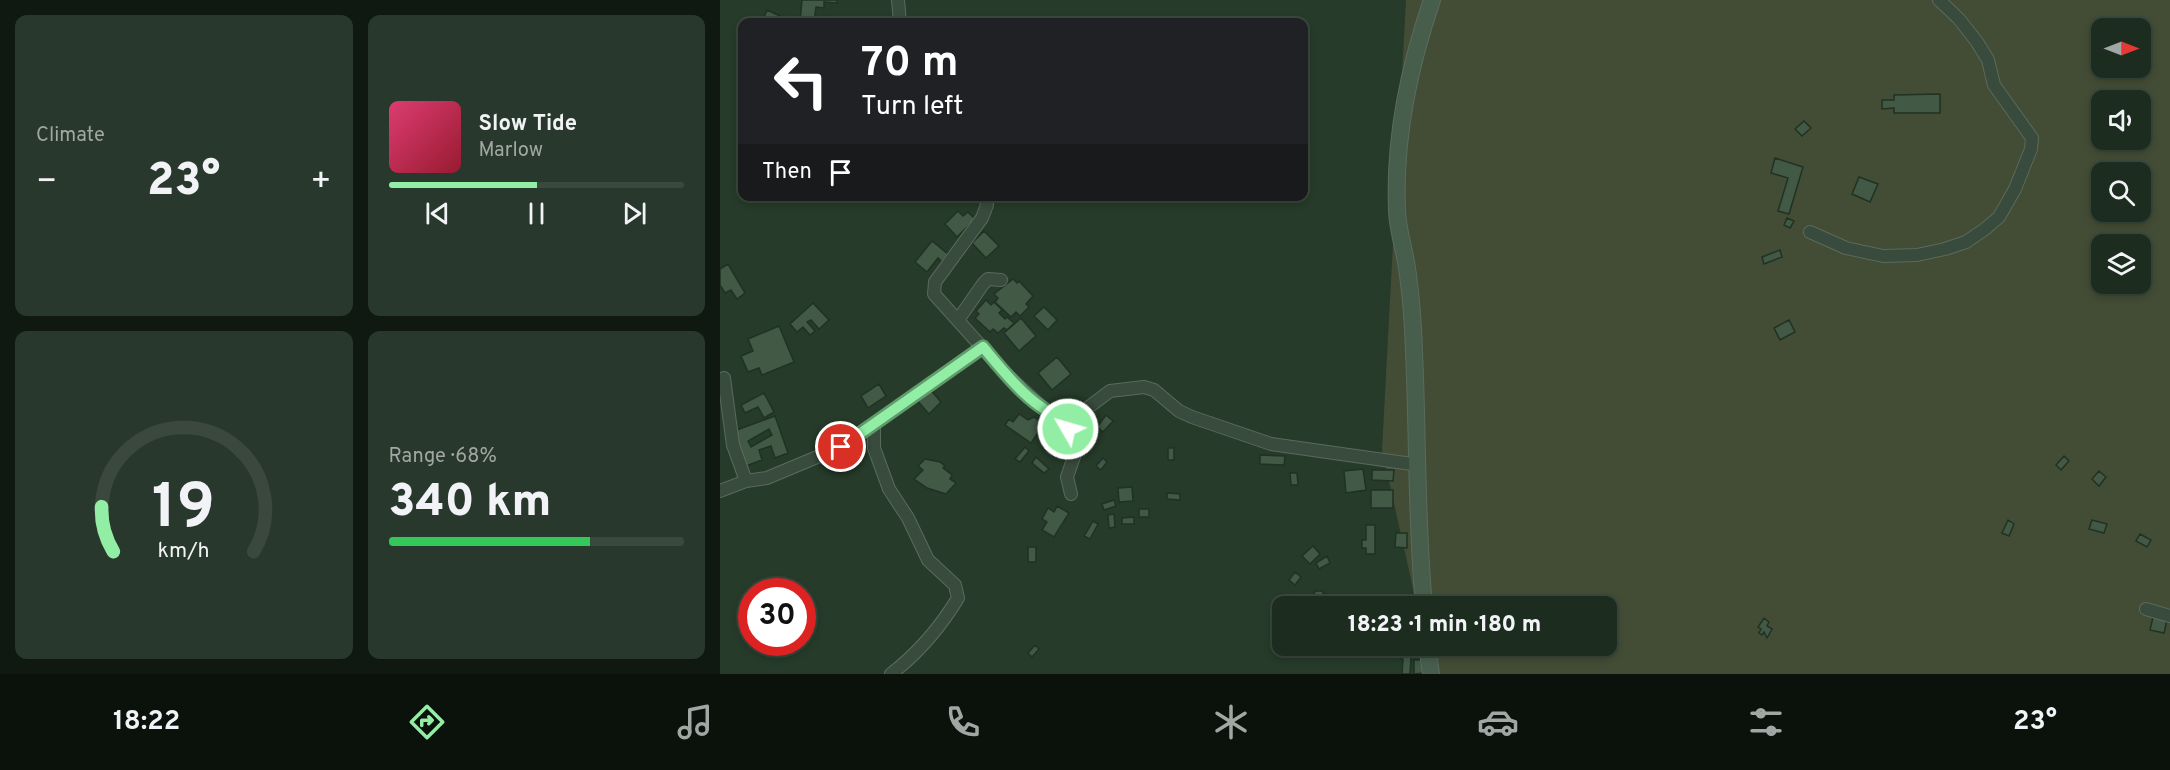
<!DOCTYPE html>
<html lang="en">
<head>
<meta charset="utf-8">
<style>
	body { margin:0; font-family:Overpass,sans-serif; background:#29382c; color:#f1f3f6; height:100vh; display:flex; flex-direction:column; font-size:22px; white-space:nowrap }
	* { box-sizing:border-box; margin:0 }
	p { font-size:20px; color:#a0a7a4 }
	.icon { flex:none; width:33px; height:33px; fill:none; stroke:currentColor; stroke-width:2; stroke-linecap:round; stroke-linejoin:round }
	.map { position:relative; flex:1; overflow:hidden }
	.sheet { display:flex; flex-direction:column; gap:15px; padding:15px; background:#0f1811; width:720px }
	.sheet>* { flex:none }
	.banner { position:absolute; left:18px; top:18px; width:570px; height:183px; border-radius:12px; box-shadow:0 3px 9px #0003,0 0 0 2px #3a483d; background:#202124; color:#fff; overflow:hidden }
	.needle { width:39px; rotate:90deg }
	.tools { position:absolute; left:1371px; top:18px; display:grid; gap:12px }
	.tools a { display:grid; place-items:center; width:60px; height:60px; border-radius:12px; background:#1c2c1f; box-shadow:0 3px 9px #0003,0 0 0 2px #3a483d; font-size:30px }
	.speed { position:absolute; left:18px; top:578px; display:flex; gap:12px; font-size:30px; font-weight:700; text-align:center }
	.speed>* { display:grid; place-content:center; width:78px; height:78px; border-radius:50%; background:#1c2c1f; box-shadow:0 3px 9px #0003,0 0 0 2px #3a483d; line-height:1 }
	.speed .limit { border:9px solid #d22; background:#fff; color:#111 }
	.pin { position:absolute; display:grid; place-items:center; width:51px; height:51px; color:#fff; margin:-26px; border:3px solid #fff; border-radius:50%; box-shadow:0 2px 6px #0007 }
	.me { position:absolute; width:66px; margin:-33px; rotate:308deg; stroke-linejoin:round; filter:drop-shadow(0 0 4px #0008) }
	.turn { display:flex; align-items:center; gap:21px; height:126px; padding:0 24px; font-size:27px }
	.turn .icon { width:78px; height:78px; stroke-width:2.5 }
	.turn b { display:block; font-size:42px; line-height:51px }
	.then { display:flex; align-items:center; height:57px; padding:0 24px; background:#0003; gap:12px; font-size:22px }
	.big { font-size:45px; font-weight:800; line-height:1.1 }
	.sheet .widget { flex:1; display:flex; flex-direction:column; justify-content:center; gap:9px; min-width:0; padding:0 21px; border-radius:12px; background:#29382c }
	.sheet .dial { align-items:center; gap:0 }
	.dial svg { height:156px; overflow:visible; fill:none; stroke:#3a483d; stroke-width:7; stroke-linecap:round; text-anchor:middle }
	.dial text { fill:#f1f3f6; stroke:none }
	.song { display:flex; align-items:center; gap:18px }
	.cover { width:72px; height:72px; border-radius:9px; background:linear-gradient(135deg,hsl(340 70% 55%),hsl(350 70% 35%)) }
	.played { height:6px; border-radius:3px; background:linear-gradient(90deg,#92eea4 50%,#3a483d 50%) }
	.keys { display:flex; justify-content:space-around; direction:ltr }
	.heat { display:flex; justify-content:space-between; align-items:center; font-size:33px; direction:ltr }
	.charge { height:9px; border-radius:4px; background:linear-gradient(90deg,#34c759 68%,#3a483d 0) }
	.sheet .tiles { flex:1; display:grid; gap:15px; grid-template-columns:repeat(2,1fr) }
	.trip { position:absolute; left:552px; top:596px; width:345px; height:60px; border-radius:12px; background:#1c2c1f; box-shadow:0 3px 9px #0003,0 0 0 2px #3a483d; font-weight:800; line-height:60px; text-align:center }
	.menu { display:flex; height:96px; justify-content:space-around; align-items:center; background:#0b120c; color:#a0a7a4 }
	.menu .icon { width:42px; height:42px }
	.menu .current { color:#92eea4 }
	.menu b { font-size:27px; color:#f1f3f6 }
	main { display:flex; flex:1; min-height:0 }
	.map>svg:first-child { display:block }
	.green { fill:#434c35; fill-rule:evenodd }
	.building { fill:#425946; stroke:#203223; stroke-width:1.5; fill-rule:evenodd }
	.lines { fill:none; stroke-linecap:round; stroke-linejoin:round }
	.street-casing { stroke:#5a6b5d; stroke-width:14 }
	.secondary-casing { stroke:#5a6b5d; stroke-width:18 }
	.street { stroke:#394b3c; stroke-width:12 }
	.secondary { stroke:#485e4c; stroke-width:16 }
	.route-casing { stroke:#5f9b6b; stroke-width:15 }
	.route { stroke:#92eea4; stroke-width:10 }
</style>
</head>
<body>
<main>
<section class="sheet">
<div class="tiles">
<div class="widget"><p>Climate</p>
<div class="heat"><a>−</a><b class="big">23°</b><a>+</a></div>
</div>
<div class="widget">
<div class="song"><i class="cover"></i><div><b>Slow Tide</b><p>Marlow</p></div></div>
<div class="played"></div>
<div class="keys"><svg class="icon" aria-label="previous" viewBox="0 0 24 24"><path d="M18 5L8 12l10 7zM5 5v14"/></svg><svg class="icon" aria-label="pause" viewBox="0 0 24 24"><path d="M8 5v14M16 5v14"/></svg><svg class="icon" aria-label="next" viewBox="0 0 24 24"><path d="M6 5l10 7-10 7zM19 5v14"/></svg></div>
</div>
<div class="widget dial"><svg viewBox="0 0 100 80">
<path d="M14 69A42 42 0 1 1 86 69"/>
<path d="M14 69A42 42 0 0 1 8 46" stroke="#92eea4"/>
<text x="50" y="56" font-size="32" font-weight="700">19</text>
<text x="50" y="72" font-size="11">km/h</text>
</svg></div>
<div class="widget"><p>Range · 68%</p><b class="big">340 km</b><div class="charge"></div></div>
</div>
</section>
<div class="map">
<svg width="1450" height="674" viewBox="0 0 1450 674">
	<rect width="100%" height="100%" fill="#263b29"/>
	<path class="green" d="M686,0H1450V674H713L706,645H886V606H697L662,450ZM1382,28H1420V68H1382ZM1382,100H1420V140H1382ZM1382,172H1420V212H1382ZM1382,244H1420V284H1382Z"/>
	<path class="building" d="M82,0H117V3L104,2V8L96,7L94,22H80Z
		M47,10L60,16L57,22L43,20Z
		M1220,94V113H1174V108L1162,109V100H1174V95Z
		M1084,121L1091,128L1082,136L1075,129Z
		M1055,158L1083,167L1069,214L1058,211L1068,178L1051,173Z
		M1139,177L1158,184L1150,202L1132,194Z
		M238,211L243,216L248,212L255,219L237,237L225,224Z
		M1067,218L1074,221L1070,228L1064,225Z
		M264,231L279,246L266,258L252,243Z
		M212,241L228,254L222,262L218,258L207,272L195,262Z
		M1060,250L1062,257L1044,264L1042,257Z
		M8,264L25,293L17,299L11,290L5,293L0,285V269Z
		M293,279L297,283L299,281L313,296L306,304L309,307L300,316L296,312L291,317L275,302L278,298L274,294Z
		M266,300L271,305L274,302L282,310L279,313L285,319L287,317L294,323L287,330L284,328L278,333L273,329L270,332L255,318L259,314L256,311Z
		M93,303L109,320L99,329L91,320L87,322L95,331L90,335L83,327L77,332L70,324Z
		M324,307L337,320L328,330L314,316Z
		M301,318L316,336L299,351L284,333Z
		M1069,320L1075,332L1060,340L1054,328Z
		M59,326L74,362L42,375L39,368L28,372L21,356L33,351L28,339Z
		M337,357L351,374L332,390L318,373Z
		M159,384L166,396L148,408L141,396Z
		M208,387L221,402L209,414L195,398Z
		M44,393L54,412L44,418L38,407L25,413L21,405Z
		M299,414L308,420L314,417L324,424L311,443L285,425L289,419L293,422Z
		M386,415L393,421L383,432L377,427Z
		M55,416L68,453L55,458L51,446L39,450L42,460L26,466L14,431ZM49,429L52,435L31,447L28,441Z
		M305,447L309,451L300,462L295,459Z
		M448,448H454V460H448Z
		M540,455L565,456L564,465L540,464Z
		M1344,456L1349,461L1341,470L1336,465Z
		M316,457L329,469L324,473L312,463Z
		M383,458L387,462L381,470L376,466Z
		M205,459L220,462L225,466L223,468L232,475L230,479L236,483L226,494L207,488L194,479L203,470L198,466Z
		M643,469L646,490L626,493L624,471Z
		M652,470H674L673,481L652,480Z
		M1379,471L1386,477L1379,486L1372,479Z
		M570,473H577L578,485H571Z
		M412,487L413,501L399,502L398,488Z
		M651,490H673V508H651Z
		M447,493L460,494V500L447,499Z
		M394,500L396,506L384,510L382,504Z
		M337,506L349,513L334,537L322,530L327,522L322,519L328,508L334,512Z
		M419,509H429V517H419Z
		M394,514L395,527L389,528L388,515Z
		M414,517V524H402V518Z
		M1288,520L1294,524L1289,536L1282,533Z
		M1372,520L1387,524L1384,533L1369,529Z
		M373,521L378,524L370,539L364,536Z
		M646,525H655V554H646V548H642V540H646Z
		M676,533H687V548L675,547Z
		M1420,534L1431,540L1427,547L1416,541Z
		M593,546L600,554L590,564L582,556Z
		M308,547H316V562H308Z
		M607,556L610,563L599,569L596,563Z
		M575,572L581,577L575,585L569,580Z
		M595,591H603V594H606V598H603V605H595V599H593Z
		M1433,617L1447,620L1444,633L1430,630Z
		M1044,618L1049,622L1047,626L1052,629L1047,638L1044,632L1042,635L1039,633L1041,629L1038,627Z
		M315,645L319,649L312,657L308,653Z
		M680,647L701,648V658L691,657L690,674H682L683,659L679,658Z
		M694,660H705V673L694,674Z"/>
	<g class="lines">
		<g class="street-casing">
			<path id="street" d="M178,0L180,22
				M265,196L267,205L262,218L215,282L214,294L286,374L326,411L344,418L357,416L390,391L424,387L434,390L459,411L472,417L551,444L699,465
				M1090,232L1126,248L1163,256L1197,255L1225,249L1246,242L1265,229L1279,217L1295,189L1311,149L1312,138L1274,85L1268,60L1257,42L1239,19L1219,0
				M238,320L263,284L268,279L281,280
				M4,378L13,445L26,481
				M344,418L358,445L347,477L351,494
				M154,425V448L169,489L188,518L208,560L235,585L238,598C221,626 197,654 171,674
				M0,491L26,481L47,478L121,447L263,347
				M1426,609L1450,616"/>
		</g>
		<g class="secondary-casing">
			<path id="secondary" d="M704,606C696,522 698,437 694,352C693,322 691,292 686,262C683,245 677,226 677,209C674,137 689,67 712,0
				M707,645L711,674"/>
		</g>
		<use href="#street" class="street"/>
		<use href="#secondary" class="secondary"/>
	</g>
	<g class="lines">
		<g class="route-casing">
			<path id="route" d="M121,447L263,347C283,371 313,410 344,418L348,429"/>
		</g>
		<use href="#route" class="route"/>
	</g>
</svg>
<div class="tools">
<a><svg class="needle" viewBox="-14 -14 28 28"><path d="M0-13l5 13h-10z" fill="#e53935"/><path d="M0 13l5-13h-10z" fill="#a0a7a4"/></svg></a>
<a><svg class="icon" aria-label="sound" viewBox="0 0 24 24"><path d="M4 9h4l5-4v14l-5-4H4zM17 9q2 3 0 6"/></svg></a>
<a><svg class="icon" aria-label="search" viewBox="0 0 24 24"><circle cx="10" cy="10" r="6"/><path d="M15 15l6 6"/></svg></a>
<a><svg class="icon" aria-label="layers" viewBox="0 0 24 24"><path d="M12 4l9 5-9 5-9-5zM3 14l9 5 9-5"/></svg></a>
</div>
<div class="speed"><div class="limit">30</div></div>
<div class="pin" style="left:121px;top:447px;background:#d93025"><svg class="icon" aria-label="arrive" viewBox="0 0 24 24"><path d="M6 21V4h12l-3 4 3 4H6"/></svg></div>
<svg class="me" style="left:348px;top:429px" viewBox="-20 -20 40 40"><circle r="17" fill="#92eea4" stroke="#fff" stroke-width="3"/><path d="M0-11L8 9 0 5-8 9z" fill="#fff"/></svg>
<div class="trip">18:23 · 1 min · 180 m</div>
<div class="banner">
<div class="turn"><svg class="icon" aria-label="left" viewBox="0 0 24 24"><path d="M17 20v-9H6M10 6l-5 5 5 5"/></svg><div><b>70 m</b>Turn left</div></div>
<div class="then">Then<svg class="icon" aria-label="arrive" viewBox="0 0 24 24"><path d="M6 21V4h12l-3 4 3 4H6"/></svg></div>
</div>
</div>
</main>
<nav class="menu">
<b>18:22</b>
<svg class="icon current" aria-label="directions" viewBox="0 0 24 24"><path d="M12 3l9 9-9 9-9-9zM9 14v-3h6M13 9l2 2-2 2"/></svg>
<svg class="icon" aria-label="music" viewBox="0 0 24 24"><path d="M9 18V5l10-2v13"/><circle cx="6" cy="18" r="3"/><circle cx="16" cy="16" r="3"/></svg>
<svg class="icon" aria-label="phone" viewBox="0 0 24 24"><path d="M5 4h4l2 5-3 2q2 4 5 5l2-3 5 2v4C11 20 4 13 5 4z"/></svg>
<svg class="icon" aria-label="climate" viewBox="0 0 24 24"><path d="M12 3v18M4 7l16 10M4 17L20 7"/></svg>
<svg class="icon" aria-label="car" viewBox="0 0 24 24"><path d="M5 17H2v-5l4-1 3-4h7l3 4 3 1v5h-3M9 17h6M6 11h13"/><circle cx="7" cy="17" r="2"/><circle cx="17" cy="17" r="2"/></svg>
<svg class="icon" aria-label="filters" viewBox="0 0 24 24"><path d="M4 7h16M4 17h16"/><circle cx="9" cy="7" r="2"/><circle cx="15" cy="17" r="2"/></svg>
<b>23°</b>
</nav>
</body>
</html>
